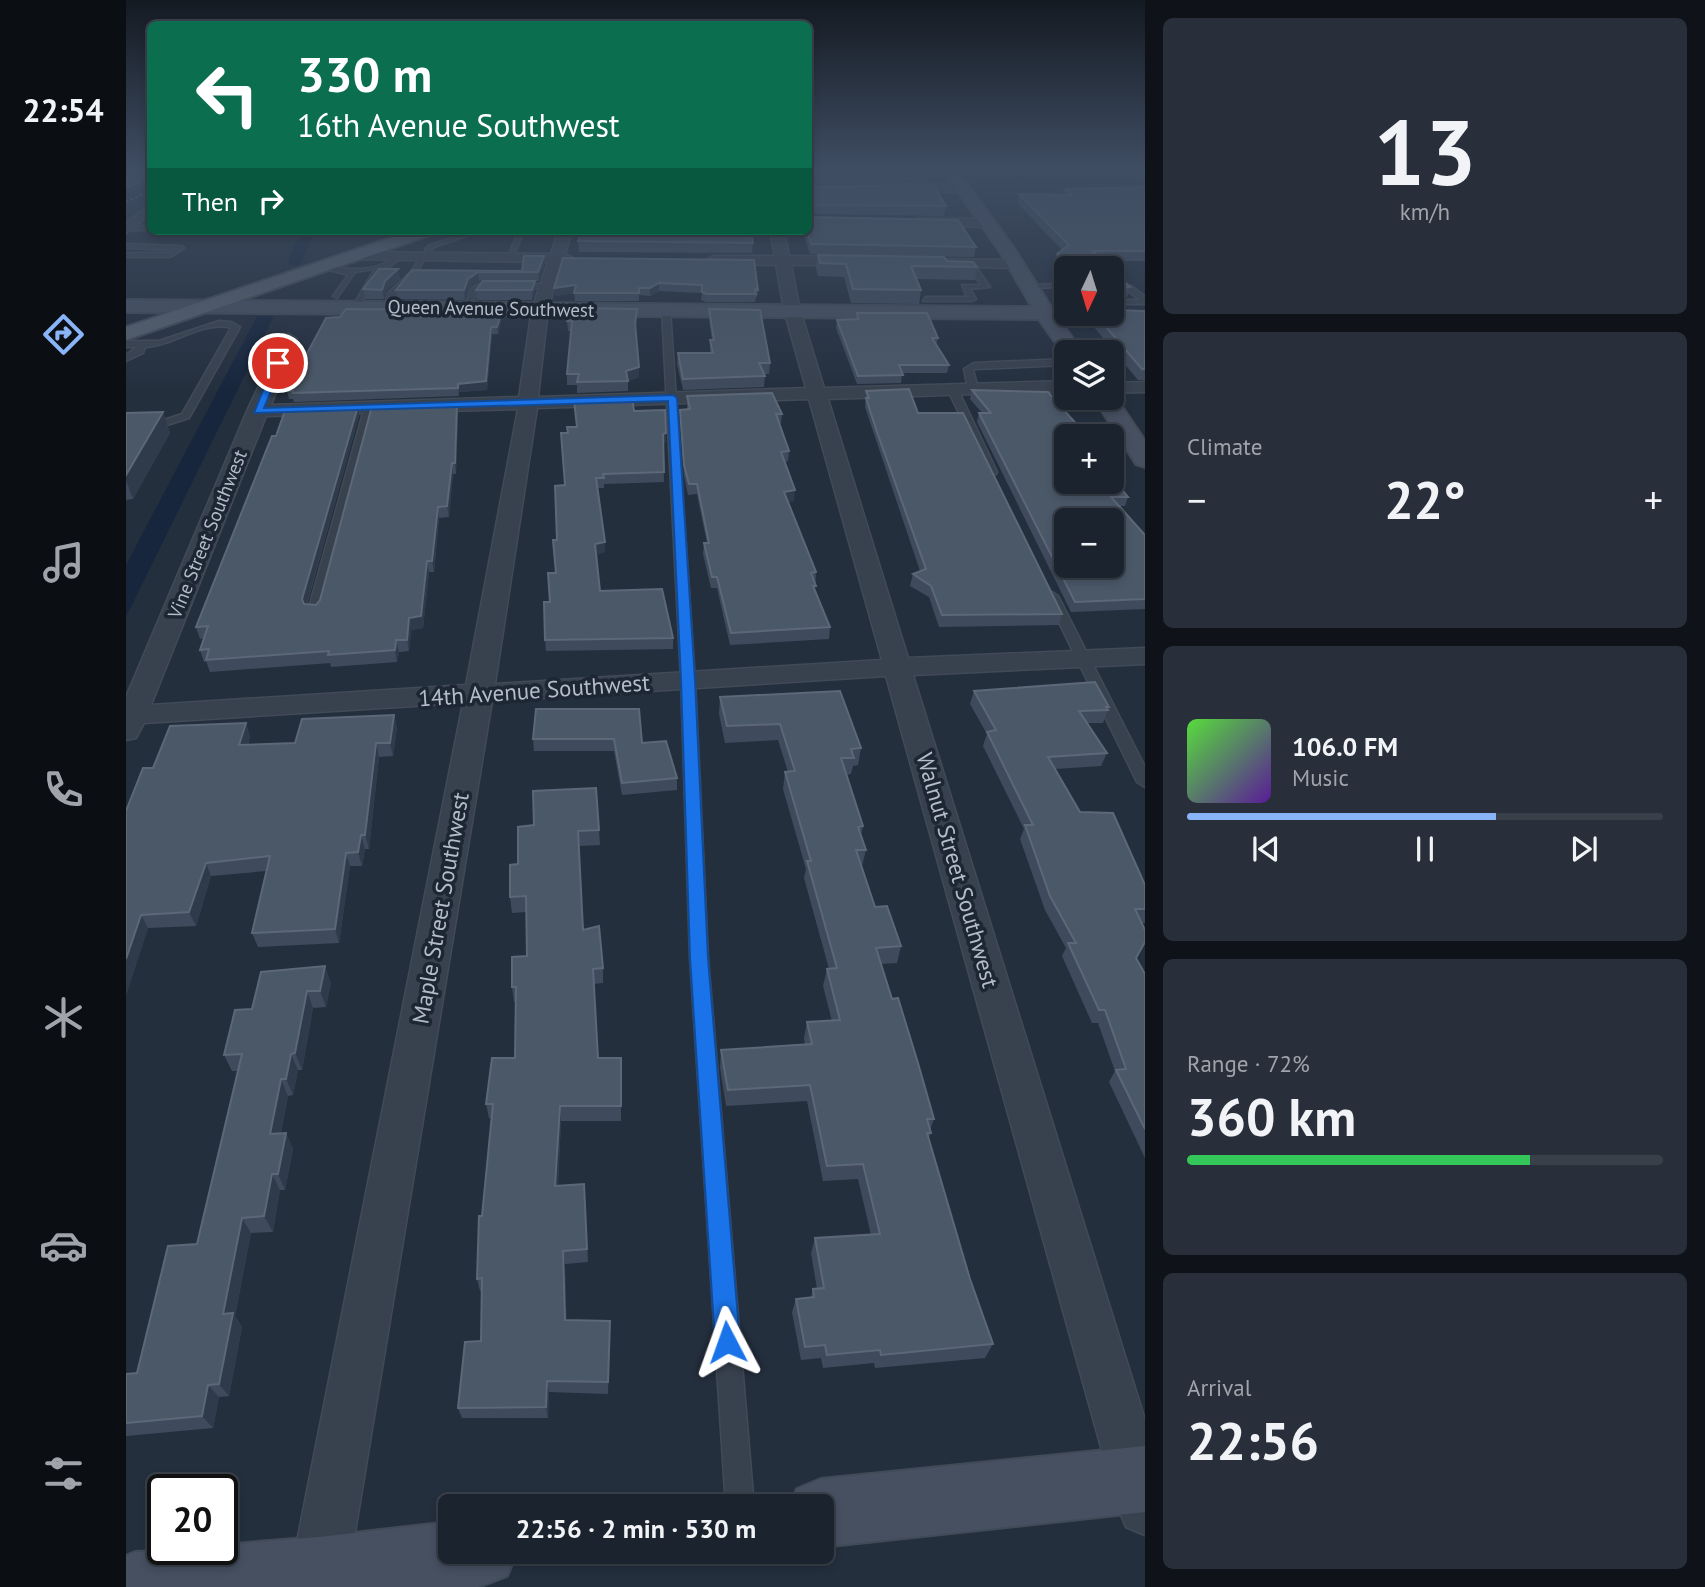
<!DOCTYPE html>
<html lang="en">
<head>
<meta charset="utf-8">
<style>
	body { margin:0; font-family:"PT Sans",sans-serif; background:#282f3a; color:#f1f3f6; height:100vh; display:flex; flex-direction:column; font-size:26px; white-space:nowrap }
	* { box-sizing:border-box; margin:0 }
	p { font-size:23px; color:#a0a4aa }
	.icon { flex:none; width:38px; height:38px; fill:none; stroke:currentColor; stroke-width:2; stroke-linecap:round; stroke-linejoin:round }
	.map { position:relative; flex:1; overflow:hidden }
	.side { display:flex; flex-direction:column; gap:18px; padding:18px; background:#0f1319; width:560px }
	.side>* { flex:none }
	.banner { position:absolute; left:21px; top:21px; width:665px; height:214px; border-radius:10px; box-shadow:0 4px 10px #0003,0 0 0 2px #39404a; background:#0b6e4f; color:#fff; overflow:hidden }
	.needle { width:46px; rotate:184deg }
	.tools { position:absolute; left:928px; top:256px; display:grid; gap:14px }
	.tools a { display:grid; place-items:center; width:70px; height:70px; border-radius:10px; background:#1b232e; box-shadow:0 4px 10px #0003,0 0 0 2px #39404a; font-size:35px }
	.speed { position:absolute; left:21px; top:1474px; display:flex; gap:14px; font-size:35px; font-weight:700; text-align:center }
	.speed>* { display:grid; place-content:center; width:91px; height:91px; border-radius:50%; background:#1b232e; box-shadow:0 4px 10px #0003,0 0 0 2px #39404a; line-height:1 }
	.speed .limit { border:4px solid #111; border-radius:10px; background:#fff; color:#111 }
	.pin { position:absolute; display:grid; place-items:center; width:60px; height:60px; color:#fff; margin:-30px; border:4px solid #fff; border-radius:50%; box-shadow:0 2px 7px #0007 }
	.me { position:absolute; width:77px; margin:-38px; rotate:356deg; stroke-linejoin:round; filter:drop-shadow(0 0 5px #0008) }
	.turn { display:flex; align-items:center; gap:24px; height:147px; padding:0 35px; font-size:32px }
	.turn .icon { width:91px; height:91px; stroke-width:2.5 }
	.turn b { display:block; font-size:49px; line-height:60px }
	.then { display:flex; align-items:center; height:66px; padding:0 35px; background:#0003; gap:14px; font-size:26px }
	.big { font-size:52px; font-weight:700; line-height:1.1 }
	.side .card { flex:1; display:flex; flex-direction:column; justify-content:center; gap:10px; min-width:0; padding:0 24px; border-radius:10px; background:#282f3a }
	.side .dial { align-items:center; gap:0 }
	.dial b { font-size:91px; line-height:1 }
	.song { display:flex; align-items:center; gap:21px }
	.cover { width:84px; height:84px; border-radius:10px; background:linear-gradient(135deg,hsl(110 70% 55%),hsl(270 70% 35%)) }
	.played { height:7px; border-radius:4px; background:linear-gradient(90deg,#8ab4f8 65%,#39404a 65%) }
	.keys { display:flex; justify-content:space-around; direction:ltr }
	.heat { display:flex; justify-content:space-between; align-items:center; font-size:38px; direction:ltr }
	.charge { height:10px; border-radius:5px; background:linear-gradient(90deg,#34c759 72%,#39404a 0) }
	.trip { position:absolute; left:312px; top:1494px; width:396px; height:70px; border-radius:10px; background:#1b232e; box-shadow:0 4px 10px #0003,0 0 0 2px #39404a; font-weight:700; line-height:70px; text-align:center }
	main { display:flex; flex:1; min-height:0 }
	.menu { display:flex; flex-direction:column; width:126px; justify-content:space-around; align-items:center; background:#0b0e12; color:#a0a4aa }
	.menu .icon { width:49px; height:49px }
	.menu .current { color:#8ab4f8 }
	.menu b { font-size:32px; color:#f1f3f6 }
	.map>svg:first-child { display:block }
	.water { fill:#17263c }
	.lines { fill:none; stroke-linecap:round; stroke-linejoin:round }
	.canal { fill:#17263c; fill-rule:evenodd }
	.lane-casing { stroke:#414a57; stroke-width:3 }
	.street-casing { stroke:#414a57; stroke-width:3 }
	.secondary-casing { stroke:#414a57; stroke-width:4 }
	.primary-casing { stroke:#414a57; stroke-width:4 }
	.lane { fill:#38414e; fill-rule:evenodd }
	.street { fill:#38414e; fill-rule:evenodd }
	.secondary { fill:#465061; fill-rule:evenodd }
	.primary { fill:#56606e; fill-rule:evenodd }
	.rail { stroke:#5a6575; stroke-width:2; stroke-dasharray:2.5 2.5; stroke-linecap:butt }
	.wall { fill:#3f4b5c }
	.shaded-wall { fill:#2f3b4b }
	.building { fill:#4b5868; stroke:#5c6777; stroke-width:2; fill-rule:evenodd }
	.route { fill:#1a73e8; stroke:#114b97; stroke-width:2 }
	.labels { text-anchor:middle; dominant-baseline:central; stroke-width:7; stroke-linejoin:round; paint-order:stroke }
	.far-street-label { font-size:19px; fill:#b4bcc9; stroke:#1d2633 }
	.street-label { font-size:23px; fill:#b4bcc9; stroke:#1d2633 }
</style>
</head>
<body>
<main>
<nav class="menu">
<b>22:54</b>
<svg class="icon current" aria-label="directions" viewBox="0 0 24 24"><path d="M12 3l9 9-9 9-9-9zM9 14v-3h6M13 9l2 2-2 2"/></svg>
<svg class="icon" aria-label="music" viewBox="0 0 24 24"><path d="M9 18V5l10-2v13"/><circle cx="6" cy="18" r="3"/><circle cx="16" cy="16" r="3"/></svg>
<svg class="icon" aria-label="phone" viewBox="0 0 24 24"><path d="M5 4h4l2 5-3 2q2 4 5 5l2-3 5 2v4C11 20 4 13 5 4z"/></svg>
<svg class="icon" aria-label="climate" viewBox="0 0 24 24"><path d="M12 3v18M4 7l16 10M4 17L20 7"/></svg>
<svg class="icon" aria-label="car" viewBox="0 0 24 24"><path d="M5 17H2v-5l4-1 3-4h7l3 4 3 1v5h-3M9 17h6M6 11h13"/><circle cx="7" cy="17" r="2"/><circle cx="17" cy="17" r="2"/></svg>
<svg class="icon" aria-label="filters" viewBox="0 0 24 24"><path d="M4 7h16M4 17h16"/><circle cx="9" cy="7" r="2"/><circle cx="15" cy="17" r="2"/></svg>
</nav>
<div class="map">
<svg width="1019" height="1587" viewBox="0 0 1019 1587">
	<rect width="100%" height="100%" fill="#242f3e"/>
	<path class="water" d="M131,316H148L0,617V565Z"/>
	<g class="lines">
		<path class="canal" d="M175,231H189L174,265H164L162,262Z"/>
		<g class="lane-casing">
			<path id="lane" d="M0,226H24V230H1Z
				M209,231H237L234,233Z
				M345,231H355L308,247L306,250L307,257L302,256L299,249L304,245Z
				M392,231H398L387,257L382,258Z
				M0,244L55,246L58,248L44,257H0V253H43L47,250L0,248Z
				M271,255L276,256L265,266L229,272L211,298L207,296L222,275L189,266L193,264C217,270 251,274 271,255Z
				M295,255L300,256C291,278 271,286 264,309H258L262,293L286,271Z
				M827,267L851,268L864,287L844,289L850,299L846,301H797L800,297H841L836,285H855L846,272L827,271Z
				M247,272L254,274L231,309H225Z
				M940,283V287L903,288L899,286Z
				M985,283L1005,286L1019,296V304H985V300H1014L1000,290L985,287Z
				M353,284H421L425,286L421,288H357L352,290L344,310H338L345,289Z
				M540,308L544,310L569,680L582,958L628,1507H600L564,958L555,680L536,310Z
				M93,321L105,322L114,327L63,418L38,426L0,428V422L38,420L56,414L105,328C78,320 47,346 19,347L17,353L0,361V355L11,347H0V341H33Z
				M940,359V365L850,369L847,370L852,389L847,392L842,389L838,369L848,363Z
				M824,388L832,390L871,472L870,474L861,472L822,390Z
				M239,406L247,408L194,611L193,614H183L182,611Z
				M926,592L932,596L1019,767V787L1011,782L920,596Z"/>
		</g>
		<g class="street-casing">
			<path id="street" d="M0,170H24V174H0Z
				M682,183L837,184L843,188L837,192L682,190Z
				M24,205V215L0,233V222Z
				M792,218L861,219L867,223L861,227L787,225L786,222Z
				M432,231H446L439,254L447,258L436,262L422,309L412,397L680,388L658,310L650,265L587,264L580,260L587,256H649L644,231H658L663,256L734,257L741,261L734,265H665L674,310L698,388L940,381V391L702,399L782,658L1019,648V664L787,675L1019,1420V1535L1000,1527L992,1508L760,676L366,701L220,1587H162L337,703L18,723L10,738L0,740V697L121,411L157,335L163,334L171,339L145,405L393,397L406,309L422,262L226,259L221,258V252L425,254ZM683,399L756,660L369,684L411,408ZM392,409L340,685L25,705L140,416Z
				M807,259L890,260L897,264L890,268L802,266L800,263Z
				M1019,382V392L985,393V383Z"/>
		</g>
		<g class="secondary-casing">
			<path id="secondary" d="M817,170H831L889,250L925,307H940V313H949L947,317L933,319L956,352H940L939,356L913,319L0,312V300L906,307L873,250Z
				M986,392L1019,441V467L1010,464L967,397H985Z
				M1019,1446V1512L695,1547V1507H664L671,1489L695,1479Z
				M324,1522V1552H391L381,1576L352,1587H0V1556L9,1552L96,1549V1545L193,1537Z"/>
		</g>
		<g class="primary-casing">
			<path id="primary" d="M285,231H309L307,234L0,340V327Z"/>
		</g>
		<use href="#lane" class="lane"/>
		<use href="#street" class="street"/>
		<use href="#secondary" class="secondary"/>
		<use href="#primary" class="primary"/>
		<path class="rail" d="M0,202L24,191"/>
	</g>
	<path class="wall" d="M682,170L803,172L802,181L682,180Z
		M1007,170H1019V180Z
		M682,187L820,206L818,216L682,214Z
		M1019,187V261H978L984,268H940V277L928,264L931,254L936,250L891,203L893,194L938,195L939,189Z
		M677,231H682L850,247L848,257L684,254Z
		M452,241L627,243L626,253L453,252Z
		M692,255L821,261L851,267L849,280L790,279L795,290L793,304L725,303L718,277L692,276L690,268Z
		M437,258L632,290L631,297H630L629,302H580L575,300L576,293L533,291L524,296L513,295V301H449L448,293L429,296Z
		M418,265L413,281H409V291L406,300H351L350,290L356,281H353L343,288L339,300L271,299L270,290L286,270L396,271Z
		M272,269L274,279L260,291L258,299H239L237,289Z
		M985,269L986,278L1004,287L1001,297L986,298L985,301Z
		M583,309L644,363L643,374H638L639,376L638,387L557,390L551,364L552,353H584V340H586L583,319Z
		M1019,311V380H1012L962,320L964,313Z
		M731,313L812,338L810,345L823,365L821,373H776L775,383L731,384L710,328L711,320L730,319Z
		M376,318L372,334H366L361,390L333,392V396L168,402L167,399H163L161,391Z
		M511,319L510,328L513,377L502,381V391L451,393V385H441V374L445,331H442L441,321Z
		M846,390L940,436L1002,497L999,506H994L1019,535V609L945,612L851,422L853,413H856L844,399Z
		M740,391L792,413L936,614L933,625L813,627L803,597L784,586L787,574L794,571L739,407Z
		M561,396L656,414L655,423H653L663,451L662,461L659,462L668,501L662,502L690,572L689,592L704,627L703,639L604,645L591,588H585L577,554L578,543H581L571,494L562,495L558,476L554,410L561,409Z
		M448,400L508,411L540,443H537L538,482L478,484V488H471L479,552L471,554L474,591L547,638V649L420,651L419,640L424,602L430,573L431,540L438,485L441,433L451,427Z
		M232,406L233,416L181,605H190L332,413L330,474H327L323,517L313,518L308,572H303L297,628L285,630L283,651L273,652L271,662L205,667L204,663L84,672L80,661L78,662L74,650L78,638L74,639L70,627L150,436Z
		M37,412L44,433L7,499L0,500V413Z
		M848,691L983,707L977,723H961L981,753L975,766L929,769L954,812L1019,909V923H1016L1010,958L1019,974V1158L983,1082L989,1071L972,1023H966L936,956L940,948L919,910L894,839L898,829L857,746L861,734L844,704Z
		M594,697L735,748L732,765L727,766L725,774L720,775L737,826L735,835L740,850L736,866L749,907L775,946L771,963L755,964L766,999L808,1119L804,1130L805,1133L802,1139L844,1279L867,1344L859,1358L749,1368L748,1363L697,1368L695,1358L675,1360L666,1312L670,1299L685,1297L687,1289H691L685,1253L689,1238L745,1235L732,1179L697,1181L681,1101L600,1106L594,1067L595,1050L679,1044L678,1038L681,1022L706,1021L697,986L701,969H703L678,878L680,869L657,789L659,772H662L652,740L599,743L593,714Z
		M410,709L516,743L551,778V790L496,795L488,751H408L407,739Z
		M268,715L271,728L267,756L253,757L243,849H239L236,866H224L213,943L132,947L126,933L140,871L85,876L70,926L22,928L0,995V811L120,723L124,737L122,745L169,743Z
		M392,827L473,830L474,845L453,846L457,930L477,968V983L468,984L472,1058H495V1121H435L432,1186L458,1184L462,1262L439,1264L440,1320L484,1321L482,1394L423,1392L422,1418H336L332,1408L355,1341L356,1291H354L351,1279L356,1216L366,1118H363L360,1104L389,1058V1002H388L386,987L401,956L400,912L386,913L384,897L392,864Z
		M205,983L200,1007L187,1008L176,1070H172L167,1095L162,1096L155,1133H160L167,1149L159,1190H154L147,1232L125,1233L109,1316L116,1327L103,1396L93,1397L87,1428L0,1436V1374L11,1373L71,1244L112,1071H106L98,1055L126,1009Z"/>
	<path class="shaded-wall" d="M21,171L23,177L15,188L0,194V188Z
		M418,256V265L413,281L412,272Z
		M272,269L274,279L260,291L258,299L256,290L259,281Z
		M352,272L353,281L343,288L339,300L338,290L342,279Z
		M409,281V291L406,300V290Z
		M533,283V291L524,296V288Z
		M450,285V293L429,296L428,288Z
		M376,310V318L372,334L371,327Z
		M365,327L366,334L361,390L333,392V396L332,384Z
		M513,367V377L502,381L500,371Z
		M331,403L332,413L330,474L329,463Z
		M232,406L233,416L179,610L176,599Z
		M37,412L44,433L7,499L0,480V475Z
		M540,433V443H536L537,434Z
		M326,463L327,474L323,517L321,506Z
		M669,490L668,501L657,503L658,492Z
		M312,507L313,518L308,572L306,561Z
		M479,542V552L470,555L469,544Z
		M301,561L303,572L297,628L285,630L283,651L281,640L283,618Z
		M270,640L273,652L271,662L269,650Z
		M268,715L271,728L267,756L264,743Z
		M120,723L124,737L117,759L113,745Z
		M250,743L253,757L243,849L239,835Z
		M235,835L239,849L236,866L232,852Z
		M220,853L224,866L213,943L209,929Z
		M80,863L85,876L70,926L63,912Z
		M15,915L22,928L0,995V959Z
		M199,966L205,983L200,1007L194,991Z
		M181,991L187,1008L176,1070L169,1053Z
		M165,1054L172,1070L167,1095L160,1079Z
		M155,1079L162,1096L152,1150L144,1134Z
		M434,1106L435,1121L431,1200L429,1186Z
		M160,1133L167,1149L159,1190L152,1174Z
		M146,1174L154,1190L147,1232L138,1216Z
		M116,1218L125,1233L109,1316L116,1327L103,1396L93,1384L97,1314Z
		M437,1251L439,1264L441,1332L439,1320Z
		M421,1381L423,1392L422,1418L420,1407Z
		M82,1385L93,1397L87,1428L76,1416Z"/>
	<path class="building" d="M682,170H802L803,172H682Z
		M0,171H21L14,182L0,188Z
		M807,185L820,206L682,205V187Z
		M1019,187V251H967L984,268H943L931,254L943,245L893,194L945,195L939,189Z
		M682,217L832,220L850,247L685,244L681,231H682Z
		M456,231H625L627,243L452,241Z
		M692,255L818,257L821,261L847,262L851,267L785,266L795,290L727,289L720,264L694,263Z
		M398,256H418L412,272H352L342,279L338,290H270L286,270L396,271Z
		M437,258L628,260L632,290L629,289L630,294H580L576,292V285L533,283L524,288H513V293H448L450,285L428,288Z
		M253,269H272L259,281L256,290L237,289Z
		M985,269L987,271L986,278L998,281L1004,287L986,288L985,300Z
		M357,281H409L406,290H350Z
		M444,308L511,309L509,323L513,367L500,371L502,381L451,382L453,374H441L446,321H441Z
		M220,309L376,310L371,327H365L360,381L332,384V388L166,393L167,391H161L200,318L214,317Z
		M583,309L634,310L644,363H633L639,376L557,379L552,353H587L584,340H588Z
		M985,310L1019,311V369H1016L968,313H985Z
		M731,313H801L812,338H806L823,365H773L777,375L732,376L711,320L732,319Z
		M783,389L792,413H837L936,614L816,615L805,586L787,574L800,569L751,432L740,398H743L740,391Z
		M846,390L922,392L961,436H940V481H985V476L1002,497H985L1019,535V599L949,602L853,413H865ZM940,520H985V565H940Z
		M646,393L656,414H650L663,451L655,452L669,490L658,492L690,572L685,573L690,586H687L704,627L605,633L591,577H586L578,543H583L571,484H563L558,465L554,410L564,409L561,396Z
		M506,398L508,411L539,410L540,433L537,434L538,472L477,474L478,478H470L479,542L469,544L474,591L536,589L547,638L419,640L418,602H424L422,573H430L427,540H431L429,486L439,485L435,433H442L441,427H451L448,400Z
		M331,403L329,463H326L321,506L312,507L306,561H301L295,616L283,618L281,640H270L269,650L202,655L203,651L80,660L83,649L74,650L82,626L70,627L136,461L146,436H150L160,408L232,406L176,599L178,604L190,605L194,600L246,406Z
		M37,412L0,475V413Z
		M969,682L983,707H980L982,710L953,711L981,753L922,757L954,812L987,813L1019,885V909H1009L1019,930V942L1010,958L1019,974V1129L990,1070L1000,1069L979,1010H973L942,943H950L924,896L899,825H907L861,732L870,730L848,691Z
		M714,691L735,748L725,749L728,758H715L737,826L732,827L740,850H730L749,907L761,906L775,946L750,948L766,999L772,998L792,1063L808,1119H801L805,1133H801L844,1279L867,1344L755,1355L754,1350L701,1355L699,1345L679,1347L670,1299L688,1297L687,1289L698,1288L689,1238L754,1234L737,1164L701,1166L684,1085L602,1090L595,1050L686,1044L681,1022L714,1020L701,969L711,968L681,861H685L659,772L669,771L654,724L601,726L594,697Z
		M410,709H513L516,743L540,741L551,778L496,783L488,739H407Z
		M268,715L264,743H250L239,835H235L232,852L220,853L209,929L126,933L144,856L80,863L63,912L15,915L0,959V811L17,768H27L44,726L120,723L113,745L169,743L176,719Z
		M470,788L473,830L452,831L457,930L473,926L477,968L467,969L472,1058H495V1106H434L429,1186L458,1184L461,1249L437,1251L439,1320L484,1321L482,1382L421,1381L420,1407L332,1408L339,1342L355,1341L356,1278L351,1279L353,1216H356L367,1104H360L366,1058H389L390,987H386V957L401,956L400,896L384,897V865L392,864V827L408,825L407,791Z
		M199,966L194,991H181L169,1053L165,1054L160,1079H155L144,1134L160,1133L152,1174H146L138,1216L116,1218L97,1314L107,1313L93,1384L82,1385L76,1416L0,1423V1374L11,1373L42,1246L71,1244L116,1054L98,1055L109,1010L126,1009L135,972Z"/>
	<linearGradient id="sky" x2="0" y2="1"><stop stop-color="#141a22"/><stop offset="0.43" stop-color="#3f4d63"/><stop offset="1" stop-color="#3f4d63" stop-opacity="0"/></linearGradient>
	<rect width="1019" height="392" fill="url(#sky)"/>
	<path class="route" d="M152,360L157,363L138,408L547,395L551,398L569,680L582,958L614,1342L610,1351L601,1355L593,1351L589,1342L564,958L555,680L542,401L128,413L148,363Z"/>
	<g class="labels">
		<g class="far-street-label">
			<text transform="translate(365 308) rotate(1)">Queen Avenue Southwest</text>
			<text transform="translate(81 534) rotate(-68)">Vine Street Southwest</text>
		</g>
		<g class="street-label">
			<text transform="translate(408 690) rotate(-4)">14th Avenue Southwest</text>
			<text transform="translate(832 870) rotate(74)">Walnut Street Southwest</text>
			<text transform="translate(314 908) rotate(-80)">Maple Street Southwest</text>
		</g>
	</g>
</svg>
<div class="tools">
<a><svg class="needle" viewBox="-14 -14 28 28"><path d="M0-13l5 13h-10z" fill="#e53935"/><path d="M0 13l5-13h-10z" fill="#a0a4aa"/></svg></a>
<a><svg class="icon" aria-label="layers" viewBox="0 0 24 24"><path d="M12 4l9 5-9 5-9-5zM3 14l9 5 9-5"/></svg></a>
<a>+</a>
<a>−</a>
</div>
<div class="speed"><div class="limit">20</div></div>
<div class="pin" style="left:152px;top:363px;background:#d93025"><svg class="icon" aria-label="arrive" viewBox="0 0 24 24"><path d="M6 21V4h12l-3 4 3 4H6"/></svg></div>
<svg class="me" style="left:601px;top:1342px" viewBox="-20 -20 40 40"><path d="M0-17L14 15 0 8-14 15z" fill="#1a73e8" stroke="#fff" stroke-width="4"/></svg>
<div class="trip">22:56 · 2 min · 530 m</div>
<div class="banner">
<div class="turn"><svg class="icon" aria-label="left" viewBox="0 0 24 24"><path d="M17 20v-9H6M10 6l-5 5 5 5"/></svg><div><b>330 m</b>16th Avenue Southwest</div></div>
<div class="then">Then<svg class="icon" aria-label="right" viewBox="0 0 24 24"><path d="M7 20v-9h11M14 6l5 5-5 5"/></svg></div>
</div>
</div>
<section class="side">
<div class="card dial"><b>13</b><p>km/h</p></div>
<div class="card"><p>Climate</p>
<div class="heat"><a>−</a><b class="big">22°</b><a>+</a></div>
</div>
<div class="card">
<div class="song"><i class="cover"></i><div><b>106.0 FM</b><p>Music</p></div></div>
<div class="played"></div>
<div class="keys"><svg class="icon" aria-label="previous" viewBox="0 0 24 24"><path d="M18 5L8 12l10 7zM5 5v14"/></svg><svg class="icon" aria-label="pause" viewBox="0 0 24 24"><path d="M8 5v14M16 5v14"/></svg><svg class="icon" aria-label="next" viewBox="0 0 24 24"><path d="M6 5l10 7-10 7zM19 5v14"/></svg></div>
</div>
<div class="card"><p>Range · 72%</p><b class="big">360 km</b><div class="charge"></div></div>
<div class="card"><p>Arrival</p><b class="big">22:56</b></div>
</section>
</main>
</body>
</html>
